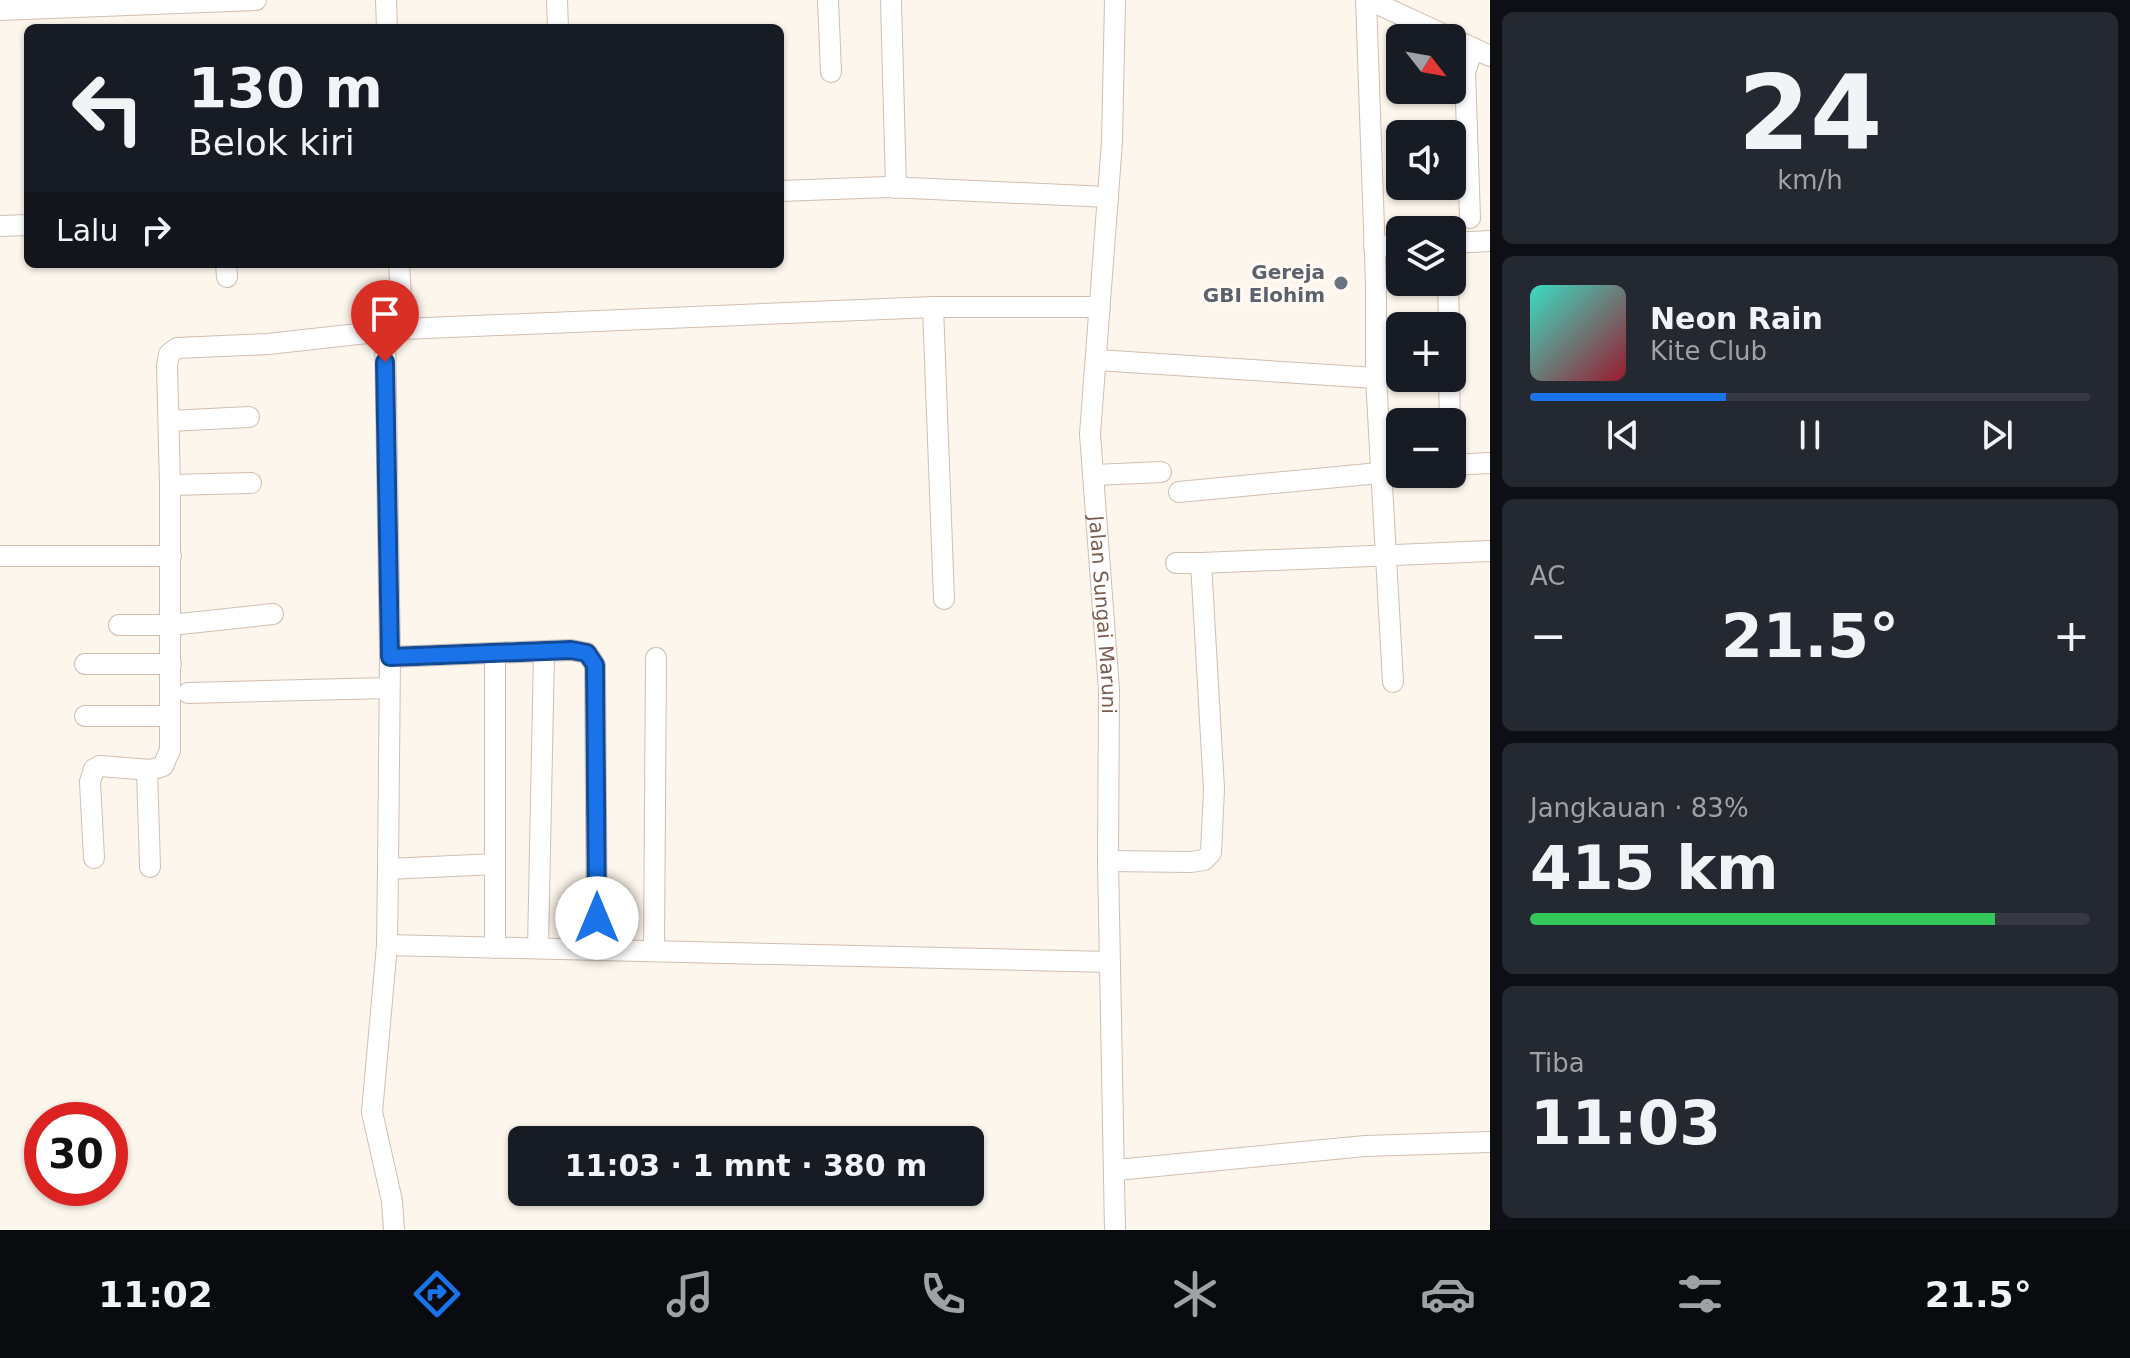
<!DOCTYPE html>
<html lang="id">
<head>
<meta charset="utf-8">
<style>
	body { margin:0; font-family:"DejaVu Sans",sans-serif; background:#242831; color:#f1f3f6; height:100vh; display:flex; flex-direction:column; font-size:30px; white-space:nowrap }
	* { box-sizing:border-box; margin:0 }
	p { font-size:26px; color:#9ea1a6 }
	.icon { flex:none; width:44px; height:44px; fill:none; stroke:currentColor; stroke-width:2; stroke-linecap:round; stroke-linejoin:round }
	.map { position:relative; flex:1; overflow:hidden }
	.panel { display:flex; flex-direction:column; gap:12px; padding:12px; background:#0d0f14; width:640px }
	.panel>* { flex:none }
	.hud { position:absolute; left:24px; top:24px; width:760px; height:244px; border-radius:12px; box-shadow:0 2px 6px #0004; background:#171b24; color:#f1f3f6; overflow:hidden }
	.needle { width:52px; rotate:121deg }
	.buttons { position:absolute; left:1386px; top:24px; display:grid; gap:16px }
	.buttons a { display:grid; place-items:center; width:80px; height:80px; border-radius:12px; background:#171b24; box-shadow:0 2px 6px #0004; font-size:40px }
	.speed { position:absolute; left:24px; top:1102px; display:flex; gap:16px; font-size:40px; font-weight:700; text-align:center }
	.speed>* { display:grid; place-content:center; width:104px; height:104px; border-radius:50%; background:#171b24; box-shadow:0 2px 6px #0004; line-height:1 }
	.speed .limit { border:12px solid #d22; background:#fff; color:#111 }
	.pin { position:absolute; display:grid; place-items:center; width:68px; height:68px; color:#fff; margin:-82px -34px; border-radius:50% 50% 50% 0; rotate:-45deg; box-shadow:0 0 8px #0007 }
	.pin .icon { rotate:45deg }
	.me { position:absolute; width:88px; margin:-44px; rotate:0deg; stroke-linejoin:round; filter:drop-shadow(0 0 6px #0008) }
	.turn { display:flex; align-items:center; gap:28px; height:168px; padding:0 32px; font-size:36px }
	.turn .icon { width:104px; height:104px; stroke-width:2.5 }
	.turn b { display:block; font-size:56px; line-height:68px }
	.then { display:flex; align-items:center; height:76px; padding:0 32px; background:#0003; gap:16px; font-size:30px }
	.big { font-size:60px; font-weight:700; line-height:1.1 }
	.panel .widget { flex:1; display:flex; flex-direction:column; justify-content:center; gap:12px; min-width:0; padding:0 28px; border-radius:12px; background:#242831 }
	.panel .dial { align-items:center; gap:0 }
	.dial b { font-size:104px; line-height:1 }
	.song { display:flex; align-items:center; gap:24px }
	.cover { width:96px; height:96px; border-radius:12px; background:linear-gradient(135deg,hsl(170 70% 55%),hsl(350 70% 35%)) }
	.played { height:8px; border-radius:4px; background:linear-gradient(90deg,#1a73e8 35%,#363941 35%) }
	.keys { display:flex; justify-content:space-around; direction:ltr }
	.heat { display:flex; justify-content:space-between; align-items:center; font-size:44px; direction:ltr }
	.charge { height:12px; border-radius:6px; background:linear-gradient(90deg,#34c759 83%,#363941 0) }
	.trip { position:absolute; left:508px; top:1126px; width:476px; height:80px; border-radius:12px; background:#171b24; box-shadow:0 2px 6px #0004; font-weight:700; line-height:80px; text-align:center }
	.tab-bar { display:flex; height:128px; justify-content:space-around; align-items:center; background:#090b0e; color:#9ea1a6 }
	.tab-bar .icon { width:56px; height:56px }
	.tab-bar .current { color:#1a73e8 }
	.tab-bar b { font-size:36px; color:#f1f3f6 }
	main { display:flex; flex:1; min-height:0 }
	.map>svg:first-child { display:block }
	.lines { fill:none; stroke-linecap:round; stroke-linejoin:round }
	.minor-casing { stroke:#d1beb0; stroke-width:22 }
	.minor { stroke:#fff; stroke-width:20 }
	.route-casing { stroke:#114b97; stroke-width:20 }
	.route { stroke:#1a73e8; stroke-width:14 }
	.worship-dot { fill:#6b7280; stroke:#fffaf3; stroke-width:3 }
	.labels { text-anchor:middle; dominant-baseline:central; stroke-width:6; stroke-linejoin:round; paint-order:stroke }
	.worship-label { font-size:20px; font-weight:bold; fill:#5b616d; stroke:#fffaf3; text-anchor:end }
	.street-label { font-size:20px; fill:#7a5c4d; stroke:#fffaf3 }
</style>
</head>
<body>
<main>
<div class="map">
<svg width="1490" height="1230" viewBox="0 0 1490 1230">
	<rect width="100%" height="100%" fill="#fdf6ec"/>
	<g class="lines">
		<g class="minor-casing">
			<g id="minor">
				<path d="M386,0L387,28"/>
				<path d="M557,0L558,28"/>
				<path d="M828,0L831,72"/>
				<path d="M891,0L896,188"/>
				<path id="s1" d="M1115,0L1112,142L1090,434L1109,690L1108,861L1115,1230"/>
				<path d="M1366,0L1376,285V378L1393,682"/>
				<path d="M1369,0L1490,56"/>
				<path d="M0,10L256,0"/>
				<path d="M780,191L888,187L1108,197"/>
				<path d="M1470,218L1465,72L1473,48"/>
				<path d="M0,226L28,225"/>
				<path d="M1452,243L1490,241"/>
				<path d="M1374,246L1400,245"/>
				<path d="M226,264L227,277"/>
				<path d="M399,264L403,329"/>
				<path d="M1448,282L1449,326"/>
				<path d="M933,307L944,599"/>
				<path d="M385,332L390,657L388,869L387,945L372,1112L392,1201L394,1230"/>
				<path d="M1097,360L1376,378"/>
				<path d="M1449,378L1450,422"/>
				<path d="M169,421L249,417"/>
				<path d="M1452,465L1490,463"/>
				<path d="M1095,475L1161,472"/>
				<path d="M251,483L170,485L167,366L169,354L177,348L268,344L403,329L933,307H1100"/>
				<path d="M1179,492L1400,471"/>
				<path d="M0,556H171"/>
				<path d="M1176,563H1201"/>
				<path d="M119,625H171L273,614"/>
				<path d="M390,657L571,650L587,653L595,665L597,949"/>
				<path d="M85,664H171"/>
				<path d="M188,693L388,688"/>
				<path d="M85,716H170"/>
				<path d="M147,770L150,867"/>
				<path d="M94,858L90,782L94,769L100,766L151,770L163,766L170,750V485"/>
				<path d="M1108,861L1191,862L1204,860L1211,853L1214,789L1201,563L1490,551"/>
				<path d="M388,869L495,864"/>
				<path d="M387,945L1109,962"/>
				<path d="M495,948V654"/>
				<path d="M538,948L544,652"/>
				<path d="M654,949L656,658"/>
				<path d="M1116,1170L1365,1146L1490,1142"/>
			</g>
		</g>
		<use href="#minor" class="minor"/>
	</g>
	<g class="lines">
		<g class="route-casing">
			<path id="route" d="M385,362L390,657L571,650L587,653L595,665L597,918"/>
		</g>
		<use href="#route" class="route"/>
	</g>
	<circle class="worship-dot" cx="1341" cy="283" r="8"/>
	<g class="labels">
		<g class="worship-label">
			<text x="1325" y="272">Gereja<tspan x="1325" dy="23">GBI Elohim</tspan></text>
		</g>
		<g class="street-label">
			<text stroke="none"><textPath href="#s1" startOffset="616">Jalan Sungai Maruni</textPath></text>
		</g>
	</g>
</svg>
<div class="buttons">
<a><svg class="needle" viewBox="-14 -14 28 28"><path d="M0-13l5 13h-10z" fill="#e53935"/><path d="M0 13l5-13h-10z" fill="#9ea1a6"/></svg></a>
<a><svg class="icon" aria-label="sound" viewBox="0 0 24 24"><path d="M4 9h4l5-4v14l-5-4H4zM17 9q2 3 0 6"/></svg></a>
<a><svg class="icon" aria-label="layers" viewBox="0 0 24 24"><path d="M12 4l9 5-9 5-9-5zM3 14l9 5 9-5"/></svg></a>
<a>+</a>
<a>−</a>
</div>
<div class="speed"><div class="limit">30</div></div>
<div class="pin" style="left:385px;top:362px;background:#d93025"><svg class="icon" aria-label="arrive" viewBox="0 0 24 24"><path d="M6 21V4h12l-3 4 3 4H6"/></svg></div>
<svg class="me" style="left:597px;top:918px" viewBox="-20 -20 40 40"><circle r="19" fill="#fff"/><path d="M0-13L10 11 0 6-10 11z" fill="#1a73e8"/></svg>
<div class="trip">11:03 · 1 mnt · 380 m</div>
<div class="hud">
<div class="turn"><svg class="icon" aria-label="left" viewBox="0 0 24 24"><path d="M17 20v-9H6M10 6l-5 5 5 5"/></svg><div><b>130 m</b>Belok kiri</div></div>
<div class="then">Lalu<svg class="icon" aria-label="right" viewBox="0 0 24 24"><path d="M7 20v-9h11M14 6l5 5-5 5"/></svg></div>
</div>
</div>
<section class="panel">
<div class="widget dial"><b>24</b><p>km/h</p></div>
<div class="widget">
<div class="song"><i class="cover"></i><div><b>Neon Rain</b><p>Kite Club</p></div></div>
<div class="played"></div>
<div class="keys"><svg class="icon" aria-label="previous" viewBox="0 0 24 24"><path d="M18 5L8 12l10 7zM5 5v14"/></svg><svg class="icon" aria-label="pause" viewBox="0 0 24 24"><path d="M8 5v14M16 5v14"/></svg><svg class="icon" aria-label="next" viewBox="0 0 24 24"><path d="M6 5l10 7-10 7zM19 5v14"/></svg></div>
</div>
<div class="widget"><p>AC</p>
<div class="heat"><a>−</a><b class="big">21.5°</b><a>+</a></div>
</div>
<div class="widget"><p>Jangkauan · 83%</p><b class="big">415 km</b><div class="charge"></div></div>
<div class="widget"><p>Tiba</p><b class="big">11:03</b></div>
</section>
</main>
<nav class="tab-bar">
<b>11:02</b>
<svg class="icon current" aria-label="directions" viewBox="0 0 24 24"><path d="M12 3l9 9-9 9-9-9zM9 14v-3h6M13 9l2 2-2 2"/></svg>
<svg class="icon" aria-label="music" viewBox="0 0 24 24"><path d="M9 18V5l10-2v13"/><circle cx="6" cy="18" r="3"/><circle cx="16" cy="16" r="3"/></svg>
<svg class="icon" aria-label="phone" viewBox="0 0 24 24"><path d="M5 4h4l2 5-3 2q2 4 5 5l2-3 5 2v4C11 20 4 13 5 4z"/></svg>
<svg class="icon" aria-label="climate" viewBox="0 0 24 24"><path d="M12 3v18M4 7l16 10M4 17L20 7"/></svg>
<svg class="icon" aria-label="car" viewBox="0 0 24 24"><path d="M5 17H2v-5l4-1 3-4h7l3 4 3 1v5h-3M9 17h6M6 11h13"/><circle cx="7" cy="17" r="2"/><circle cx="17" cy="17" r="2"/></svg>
<svg class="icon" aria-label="filters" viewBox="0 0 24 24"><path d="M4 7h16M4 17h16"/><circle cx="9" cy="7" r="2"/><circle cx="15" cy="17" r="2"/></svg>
<b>21.5°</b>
</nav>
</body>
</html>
